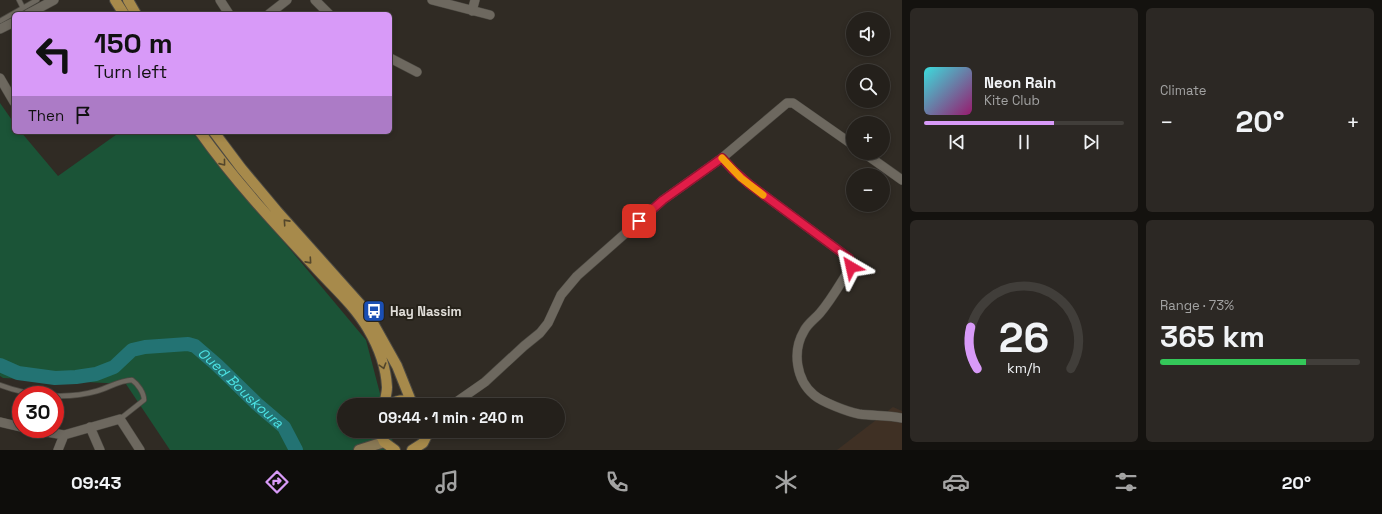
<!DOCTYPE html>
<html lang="en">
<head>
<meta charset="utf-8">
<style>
	body { margin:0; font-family:"Space Grotesk",sans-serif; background:#2c2824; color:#f1f3f6; height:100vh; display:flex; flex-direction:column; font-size:15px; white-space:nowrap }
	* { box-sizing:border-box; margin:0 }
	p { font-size:13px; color:#a3a3a3 }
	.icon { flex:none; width:22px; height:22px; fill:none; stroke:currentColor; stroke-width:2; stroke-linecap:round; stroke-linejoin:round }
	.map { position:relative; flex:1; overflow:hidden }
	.details { display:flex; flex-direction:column; gap:8px; padding:8px; background:#14120f; width:480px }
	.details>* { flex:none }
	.guide { position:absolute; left:12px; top:12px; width:380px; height:122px; border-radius:6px; box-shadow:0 2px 6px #0003,0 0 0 1px #413e3a; background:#d89af8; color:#111; overflow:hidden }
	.buttons { position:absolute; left:846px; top:12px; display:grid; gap:8px }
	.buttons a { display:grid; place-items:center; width:44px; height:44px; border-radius:50%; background:#24201b; box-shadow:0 2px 6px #0003,0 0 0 1px #413e3a; font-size:20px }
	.speed { position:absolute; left:12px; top:386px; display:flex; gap:8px; font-size:20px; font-weight:700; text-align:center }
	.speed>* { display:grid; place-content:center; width:52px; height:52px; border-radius:50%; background:#24201b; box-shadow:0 2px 6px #0003,0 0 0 1px #413e3a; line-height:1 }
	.speed .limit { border:6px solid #d22; background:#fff; color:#111 }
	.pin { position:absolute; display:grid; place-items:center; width:34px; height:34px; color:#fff; margin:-17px; border-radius:8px; box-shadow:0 2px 6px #0006 }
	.me { position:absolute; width:44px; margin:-22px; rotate:324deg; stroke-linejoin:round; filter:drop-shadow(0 0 3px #0008) }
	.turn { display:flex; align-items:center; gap:14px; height:84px; padding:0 16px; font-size:18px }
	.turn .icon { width:52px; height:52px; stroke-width:2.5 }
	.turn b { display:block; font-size:28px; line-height:34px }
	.then { display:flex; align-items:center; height:38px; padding:0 16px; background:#0003; gap:8px; font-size:15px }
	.big { font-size:30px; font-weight:700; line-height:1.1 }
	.details .widget { flex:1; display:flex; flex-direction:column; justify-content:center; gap:6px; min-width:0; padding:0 14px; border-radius:6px; background:#2c2824 }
	.details .dial { align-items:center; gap:0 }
	.dial svg { height:104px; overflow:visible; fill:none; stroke:#413e3a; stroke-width:7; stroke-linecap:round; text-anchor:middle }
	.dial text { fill:#f1f3f6; stroke:none }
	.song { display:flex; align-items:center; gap:12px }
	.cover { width:48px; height:48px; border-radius:6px; background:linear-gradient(135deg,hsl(180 70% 55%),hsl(320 70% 35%)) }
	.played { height:4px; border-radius:2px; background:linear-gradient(90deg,#d89af8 65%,#413e3a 65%) }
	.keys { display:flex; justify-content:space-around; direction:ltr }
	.heat { display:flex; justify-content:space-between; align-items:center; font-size:22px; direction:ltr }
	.charge { height:6px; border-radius:3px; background:linear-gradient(90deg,#34c759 73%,#413e3a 0) }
	.details .tiles { flex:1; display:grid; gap:8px; grid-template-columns:repeat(2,1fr) }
	.trip { position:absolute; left:337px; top:398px; width:228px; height:40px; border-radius:20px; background:#24201b; box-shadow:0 2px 6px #0003,0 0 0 1px #413e3a; font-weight:700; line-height:40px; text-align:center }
	.tab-bar { display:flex; height:64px; justify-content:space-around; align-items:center; background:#0e0d0b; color:#a3a3a3 }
	.tab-bar .icon { width:28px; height:28px }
	.tab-bar .on { color:#d89af8 }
	.tab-bar b { font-size:18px; color:#f1f3f6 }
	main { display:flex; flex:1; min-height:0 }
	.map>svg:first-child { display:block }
	.industrial { fill:#3f3024 }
	.green { fill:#1b5437 }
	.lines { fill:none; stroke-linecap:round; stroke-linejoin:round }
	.river { stroke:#237373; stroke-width:14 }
	.lane-casing { stroke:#4c4942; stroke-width:6 }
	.street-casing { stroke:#4c4942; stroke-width:10 }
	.secondary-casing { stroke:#4c4942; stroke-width:12 }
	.primary-casing { stroke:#4c4942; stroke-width:12 }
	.lane { stroke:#6d685f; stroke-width:4.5 }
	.street { stroke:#6d685f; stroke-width:9 }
	.secondary { stroke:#8a7955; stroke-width:10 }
	.primary { stroke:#a78a4b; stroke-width:10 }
	.oneway { stroke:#53462b }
	.route-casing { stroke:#92132f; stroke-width:10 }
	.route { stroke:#e11d48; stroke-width:7 }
	.slow { stroke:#f59e0b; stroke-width:7 }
	.labels { text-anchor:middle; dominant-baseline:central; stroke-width:4; stroke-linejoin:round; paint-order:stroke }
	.poi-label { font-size:13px; font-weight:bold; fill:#e1ded9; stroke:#26221a; text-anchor:start }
	.water-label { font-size:14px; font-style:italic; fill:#4ce2e3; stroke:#26221a }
</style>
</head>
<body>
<main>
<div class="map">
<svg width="902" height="450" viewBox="0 0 902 450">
	<rect width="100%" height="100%" fill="#302b24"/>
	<path class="industrial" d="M893,407L902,411V450H837Z"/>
	<path class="green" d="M0,103L14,123V132H21L58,176L120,132H192L366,340L383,405H344V431H390L395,450H170L126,384L3,378L0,376Z"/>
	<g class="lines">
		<path class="river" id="s1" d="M0,365L18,373L55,378L76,377L96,374L114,367L132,350L145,347L188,344L195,346L217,365L257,404L284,427L296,450"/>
		<g class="lane-casing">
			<path id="lane" d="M19,0L23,8
				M0,21L37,0
				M0,385C29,396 66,400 97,391C108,388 120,380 132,380C138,384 144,393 144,400L120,419"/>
		</g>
		<g class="street-casing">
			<path id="street" d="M220,0L229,14
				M315,0L329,14
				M432,0L490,15
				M472,11L475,0
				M28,14L54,0
				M269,14L287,0
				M0,29L14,22
				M390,58L417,72
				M0,78L14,102
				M864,153L902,180
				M722,158L733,170L749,184L849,258L851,261V267C841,282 832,299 820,313C815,319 808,323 804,331C792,351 796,380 814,395C822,402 848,412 859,414C873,416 888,415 902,418
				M452,405L485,382L524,346L540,333L548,323L561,295L577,276L663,200L722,158L787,103H793L853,145
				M0,422L21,427
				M90,427L100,450
				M29,429L64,435L120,419L140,450
				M58,450L64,435"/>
		</g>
		<g class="secondary-casing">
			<path id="secondary" d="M359,450L384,442"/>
		</g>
		<g class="primary-casing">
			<path id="primary" d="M115,0L124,14
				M128,0L136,14
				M200,132C234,180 275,224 315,267C333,287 354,305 368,329C378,346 386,367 387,387C387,393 385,399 384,405
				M214,132L241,168L277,211L361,305L369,316L397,366L411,401
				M389,405C399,399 409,399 418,405
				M379,431L384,442L395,450
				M412,450L423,443L429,431"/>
		</g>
		<use href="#lane" class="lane"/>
		<use href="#street" class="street"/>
		<use href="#secondary" class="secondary"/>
		<use href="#primary" class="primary"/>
	</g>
	<defs><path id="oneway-chevron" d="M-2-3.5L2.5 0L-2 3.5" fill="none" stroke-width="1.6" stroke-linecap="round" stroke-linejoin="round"/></defs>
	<g class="oneway">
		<use href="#oneway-chevron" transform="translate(223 163) rotate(51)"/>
		<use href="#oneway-chevron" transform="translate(286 222) rotate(-132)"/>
		<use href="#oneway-chevron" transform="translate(309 261) rotate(48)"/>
		<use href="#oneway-chevron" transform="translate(383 366) rotate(73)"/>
	</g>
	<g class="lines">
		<g class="route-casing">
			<path id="route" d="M639,221L663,200L722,158L733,170L749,184L849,258L851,261V267"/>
		</g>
		<use href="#route" class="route"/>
		<path class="slow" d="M722,158L741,178L763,195"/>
	</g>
	<defs>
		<g id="bus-square" transform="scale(1.15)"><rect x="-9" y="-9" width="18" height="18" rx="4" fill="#1a4fb4" stroke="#26221a"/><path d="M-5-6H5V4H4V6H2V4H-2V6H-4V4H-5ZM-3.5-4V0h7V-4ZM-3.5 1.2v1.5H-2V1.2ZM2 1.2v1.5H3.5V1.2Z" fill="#fff"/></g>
	</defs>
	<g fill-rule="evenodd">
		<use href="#bus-square" x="374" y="311"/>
	</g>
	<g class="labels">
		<g class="poi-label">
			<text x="390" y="311">Hay Nassim</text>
		</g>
		<g class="water-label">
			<text stroke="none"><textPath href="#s1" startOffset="268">Oued Bouskoura</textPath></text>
		</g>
	</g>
</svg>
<div class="buttons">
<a><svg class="icon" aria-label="sound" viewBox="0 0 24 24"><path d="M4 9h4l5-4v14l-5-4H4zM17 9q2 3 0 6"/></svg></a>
<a><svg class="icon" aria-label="search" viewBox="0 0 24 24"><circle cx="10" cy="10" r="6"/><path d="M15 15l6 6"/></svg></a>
<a>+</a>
<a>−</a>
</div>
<div class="speed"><div class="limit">30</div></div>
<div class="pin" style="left:639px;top:221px;background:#d93025"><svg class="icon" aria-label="arrive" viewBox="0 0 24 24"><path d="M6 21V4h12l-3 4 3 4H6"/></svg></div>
<svg class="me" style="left:851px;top:267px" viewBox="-20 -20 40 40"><path d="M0-17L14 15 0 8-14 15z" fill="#e11d48" stroke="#fff" stroke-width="4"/></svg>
<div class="trip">09:44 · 1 min · 240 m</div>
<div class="guide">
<div class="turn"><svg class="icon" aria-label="left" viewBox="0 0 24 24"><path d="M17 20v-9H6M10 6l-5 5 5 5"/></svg><div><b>150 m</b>Turn left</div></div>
<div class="then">Then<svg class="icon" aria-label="arrive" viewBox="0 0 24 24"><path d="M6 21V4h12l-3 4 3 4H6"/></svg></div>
</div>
</div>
<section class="details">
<div class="tiles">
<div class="widget">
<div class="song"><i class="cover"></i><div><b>Neon Rain</b><p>Kite Club</p></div></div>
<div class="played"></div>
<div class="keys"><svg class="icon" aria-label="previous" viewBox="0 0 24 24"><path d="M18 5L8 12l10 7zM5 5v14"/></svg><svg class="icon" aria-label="pause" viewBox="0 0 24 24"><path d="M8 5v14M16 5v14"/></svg><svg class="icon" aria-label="next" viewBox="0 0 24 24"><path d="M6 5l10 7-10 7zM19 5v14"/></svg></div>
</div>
<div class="widget"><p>Climate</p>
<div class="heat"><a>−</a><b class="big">20°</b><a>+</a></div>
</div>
<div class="widget dial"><svg viewBox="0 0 100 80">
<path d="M14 69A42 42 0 1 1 86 69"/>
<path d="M14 69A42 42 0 0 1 9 37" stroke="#d89af8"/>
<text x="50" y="56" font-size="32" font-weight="700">26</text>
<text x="50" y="72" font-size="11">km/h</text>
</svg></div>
<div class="widget"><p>Range · 73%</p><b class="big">365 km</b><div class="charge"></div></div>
</div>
</section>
</main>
<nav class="tab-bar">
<b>09:43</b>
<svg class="icon on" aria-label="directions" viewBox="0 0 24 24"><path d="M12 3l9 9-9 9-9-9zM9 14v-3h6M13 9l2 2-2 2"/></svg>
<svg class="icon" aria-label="music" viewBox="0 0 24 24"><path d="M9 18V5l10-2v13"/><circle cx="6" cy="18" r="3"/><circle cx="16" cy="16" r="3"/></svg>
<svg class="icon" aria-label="phone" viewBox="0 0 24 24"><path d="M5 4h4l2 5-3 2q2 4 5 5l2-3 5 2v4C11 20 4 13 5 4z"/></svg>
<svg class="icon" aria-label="climate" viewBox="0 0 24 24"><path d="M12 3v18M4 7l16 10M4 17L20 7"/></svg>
<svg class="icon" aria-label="car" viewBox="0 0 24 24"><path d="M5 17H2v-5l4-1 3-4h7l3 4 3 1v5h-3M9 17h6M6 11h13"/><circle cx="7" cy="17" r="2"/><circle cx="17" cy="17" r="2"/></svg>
<svg class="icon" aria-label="filters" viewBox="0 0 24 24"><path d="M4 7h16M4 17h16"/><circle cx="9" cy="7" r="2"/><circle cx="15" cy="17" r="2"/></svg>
<b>20°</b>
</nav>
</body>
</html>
